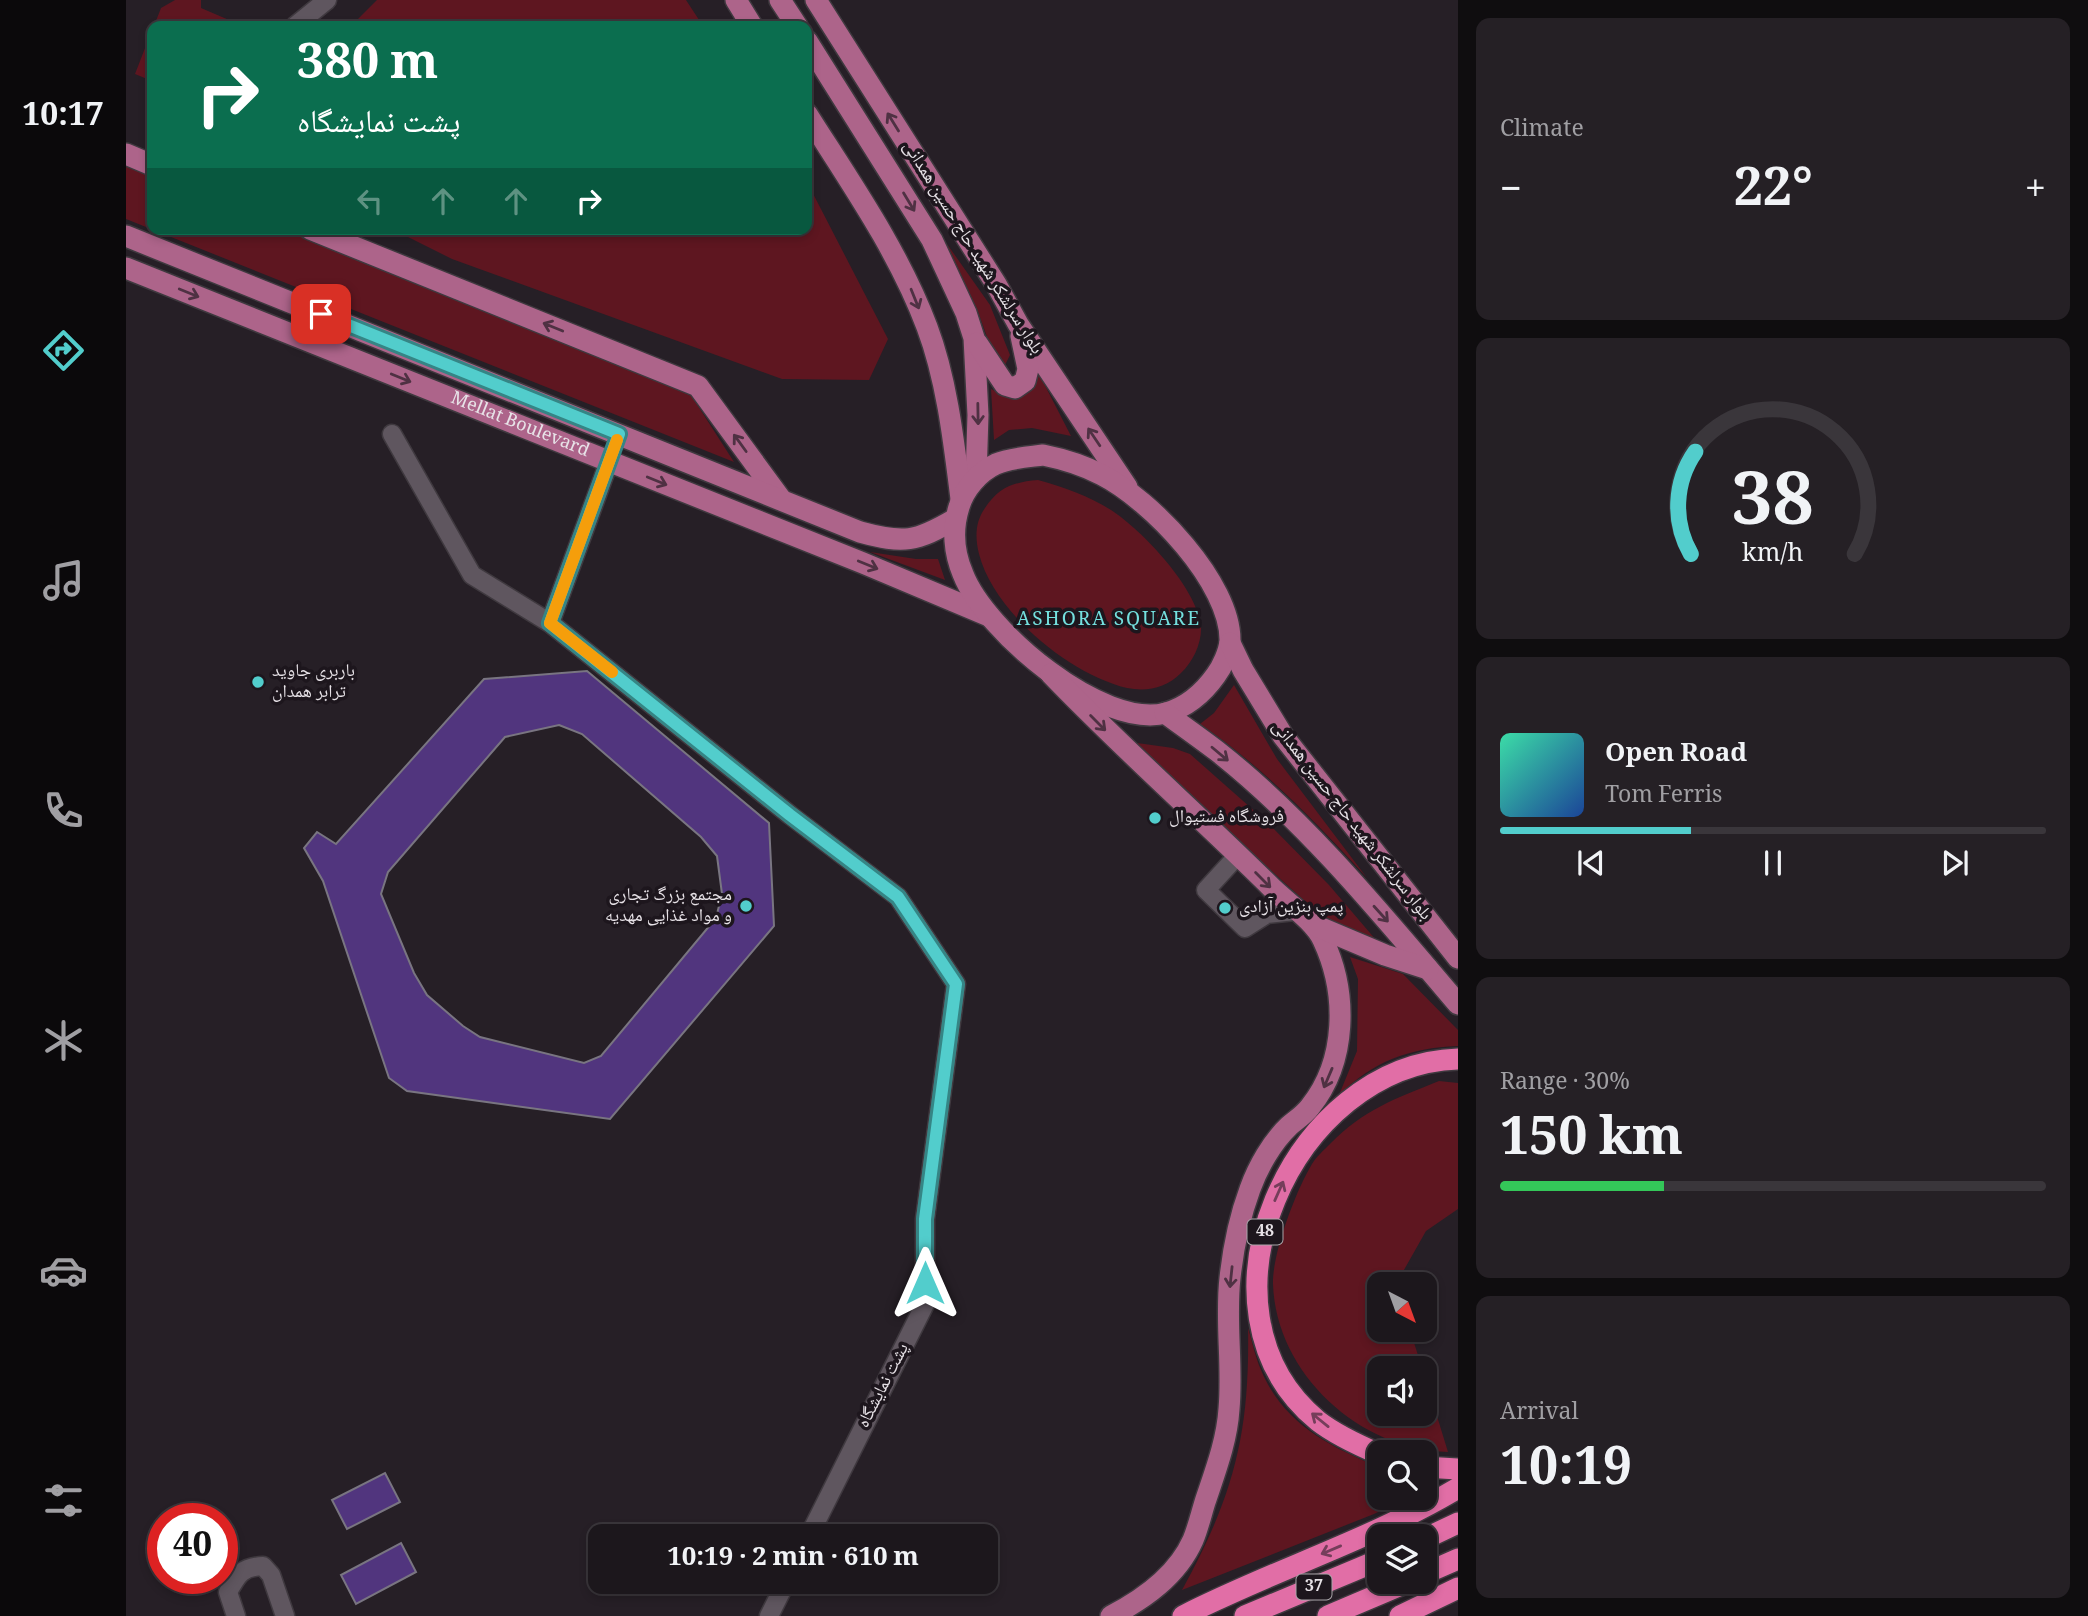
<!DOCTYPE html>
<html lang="en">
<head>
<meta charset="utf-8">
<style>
	body { margin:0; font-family:Georgia,"Noto Naskh Arabic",serif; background:#252025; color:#f1f3f6; height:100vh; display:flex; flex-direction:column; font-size:26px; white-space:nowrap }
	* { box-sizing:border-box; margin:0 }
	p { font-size:23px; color:#a09fa3 }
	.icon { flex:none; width:38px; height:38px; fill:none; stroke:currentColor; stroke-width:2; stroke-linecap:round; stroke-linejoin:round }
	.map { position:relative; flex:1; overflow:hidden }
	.drawer { display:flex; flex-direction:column; gap:18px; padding:18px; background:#0f0d0f; width:630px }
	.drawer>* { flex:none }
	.banner { position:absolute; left:21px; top:21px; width:665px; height:214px; border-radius:14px; box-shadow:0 4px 10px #0003,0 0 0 2px #3a363b; background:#0b6e4f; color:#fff; overflow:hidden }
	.needle { width:46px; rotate:139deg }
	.fabs { position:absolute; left:1241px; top:1272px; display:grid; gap:14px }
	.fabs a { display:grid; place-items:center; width:70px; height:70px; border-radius:14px; background:#1c171c; box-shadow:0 4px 10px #0003,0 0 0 2px #3a363b; font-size:35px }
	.speed { position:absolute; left:21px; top:1503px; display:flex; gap:14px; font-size:35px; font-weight:700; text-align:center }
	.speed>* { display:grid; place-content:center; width:91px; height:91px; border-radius:50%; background:#1c171c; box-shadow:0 4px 10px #0003,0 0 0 2px #3a363b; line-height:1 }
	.speed .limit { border:10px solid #d22; background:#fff; color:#111 }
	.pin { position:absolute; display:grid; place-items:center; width:60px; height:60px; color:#fff; margin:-30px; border-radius:14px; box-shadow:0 4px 10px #0006 }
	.me { position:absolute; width:77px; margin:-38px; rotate:0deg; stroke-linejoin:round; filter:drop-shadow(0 0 5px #0008) }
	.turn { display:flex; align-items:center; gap:24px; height:147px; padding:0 35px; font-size:32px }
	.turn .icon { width:91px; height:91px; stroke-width:2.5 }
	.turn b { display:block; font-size:49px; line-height:60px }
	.lanes { display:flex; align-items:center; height:66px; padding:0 35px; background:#0003; justify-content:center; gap:35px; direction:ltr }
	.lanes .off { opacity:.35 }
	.big { font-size:52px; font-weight:800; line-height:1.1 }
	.drawer .widget { flex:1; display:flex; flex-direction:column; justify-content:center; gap:10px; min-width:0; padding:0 24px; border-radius:14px; background:#252025 }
	.drawer .dial { align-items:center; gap:0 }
	.dial svg { height:182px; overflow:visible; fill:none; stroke:#3a363b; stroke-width:7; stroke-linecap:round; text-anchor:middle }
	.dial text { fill:#f1f3f6; stroke:none }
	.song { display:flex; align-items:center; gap:21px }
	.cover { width:84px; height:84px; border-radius:10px; background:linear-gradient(135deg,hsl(160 70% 55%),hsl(220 70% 35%)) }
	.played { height:7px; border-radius:4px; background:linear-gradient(90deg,#52cdcc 35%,#3a363b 35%) }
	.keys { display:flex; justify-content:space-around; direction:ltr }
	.heat { display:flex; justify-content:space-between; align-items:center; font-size:38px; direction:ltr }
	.charge { height:10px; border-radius:5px; background:linear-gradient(90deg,#34c759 30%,#3a363b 0) }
	.trip { position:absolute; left:462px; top:1524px; width:410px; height:70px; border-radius:14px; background:#1c171c; box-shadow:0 4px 10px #0003,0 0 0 2px #3a363b; font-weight:800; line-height:70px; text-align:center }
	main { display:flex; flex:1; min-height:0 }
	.dock { display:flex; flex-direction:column; width:126px; justify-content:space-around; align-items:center; background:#0b090b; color:#a09fa3 }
	.dock .icon { width:49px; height:49px }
	.dock .active { color:#52cdcc }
	.dock b { font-size:32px; color:#f1f3f6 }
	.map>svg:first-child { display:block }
	.green { fill:#5e1620 }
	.building { fill:#51357e; stroke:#797581; stroke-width:2; fill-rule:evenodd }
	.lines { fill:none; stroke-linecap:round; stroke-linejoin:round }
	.minor-casing { stroke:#3f393f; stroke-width:21 }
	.major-casing { stroke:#3f393f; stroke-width:24 }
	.highway-casing { stroke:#3f393f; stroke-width:24 }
	.minor { stroke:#5f565f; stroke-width:18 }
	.major { stroke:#ad648a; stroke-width:21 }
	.highway { stroke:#e16ea6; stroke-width:21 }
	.oneway { stroke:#4f3143 }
	.oneway2 { stroke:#753e5b }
	.route-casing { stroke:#358585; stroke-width:18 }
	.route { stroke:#52cdcc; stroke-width:12 }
	.slow { stroke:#f59e0b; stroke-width:12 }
	.poi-dot { fill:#52cdcc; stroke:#1d161d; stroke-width:2.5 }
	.labels { text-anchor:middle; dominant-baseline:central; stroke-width:7; stroke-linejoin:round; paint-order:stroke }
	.shield { fill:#1d161d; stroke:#aaa5aa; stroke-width:2 }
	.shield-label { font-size:16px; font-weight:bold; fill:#e7e2e7 }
	.street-label { font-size:18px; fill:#e7e2e7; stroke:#1d161d }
	.poi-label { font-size:18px; fill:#e7e2e7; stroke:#1d161d; text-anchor:start }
	.neighbourhood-label { font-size:19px; letter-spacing:2px; fill:#74e0df; stroke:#1d161d }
</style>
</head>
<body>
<main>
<nav class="dock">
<b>10:17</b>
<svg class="icon active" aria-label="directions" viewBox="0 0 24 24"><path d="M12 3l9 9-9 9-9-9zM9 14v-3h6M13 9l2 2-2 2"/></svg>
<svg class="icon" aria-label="music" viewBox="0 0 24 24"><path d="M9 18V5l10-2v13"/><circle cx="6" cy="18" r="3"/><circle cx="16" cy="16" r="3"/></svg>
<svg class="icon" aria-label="phone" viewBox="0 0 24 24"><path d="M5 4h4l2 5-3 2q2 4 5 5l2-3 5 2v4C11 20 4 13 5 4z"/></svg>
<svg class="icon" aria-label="climate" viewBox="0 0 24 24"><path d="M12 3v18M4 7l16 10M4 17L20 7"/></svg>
<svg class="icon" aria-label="car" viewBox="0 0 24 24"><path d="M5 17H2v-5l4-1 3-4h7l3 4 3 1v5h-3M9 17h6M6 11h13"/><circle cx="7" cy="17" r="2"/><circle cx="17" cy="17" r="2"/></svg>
<svg class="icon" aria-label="filters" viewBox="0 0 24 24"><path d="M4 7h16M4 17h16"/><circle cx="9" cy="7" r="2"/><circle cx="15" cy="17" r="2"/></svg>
</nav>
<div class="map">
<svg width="1332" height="1616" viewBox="0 0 1332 1616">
	<rect width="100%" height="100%" fill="#261f26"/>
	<path class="green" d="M49,0H75V8L117,26H28L35,8Z
		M251,0H560L577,26H225Z
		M26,30V81L9,74Z
		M0,165L26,176V229H159L563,392L608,462L0,219Z
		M681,182L762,339L743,380L656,379L326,259L266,229H681Z
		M821,244L864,305L884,355L879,365L873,364L869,359L851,309Z
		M910,368L945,436L906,428L883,430L868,440L865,389L881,397L888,396Z
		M912,480C938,487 963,496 985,510C1016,530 1071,588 1075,626C1076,643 1067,662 1055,673C1040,688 1021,692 1001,688C943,674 868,612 853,554C849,538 849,522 859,508C873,487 888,482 912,480Z
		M744,552L790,559H812L819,580Z
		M1108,685L1151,759L1241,878C1190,822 1137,767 1074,724L1088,713Z
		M1004,742L1047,748L1064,754L1142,823L1203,885L1250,940L1211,927L1193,914Z
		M1224,957L1277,974L1332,1030V1046C1283,1048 1248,1061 1213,1095L1231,1051L1232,979Z
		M1313,1081L1332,1083V1209L1300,1231L1270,1284H1253V1330H1284L1296,1368H1253V1414H1298L1299,1377L1322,1452C1234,1450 1150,1374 1147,1284C1146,1254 1170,1190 1186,1164C1190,1157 1198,1150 1204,1144C1238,1109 1269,1099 1313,1081Z
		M1122,1328C1126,1341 1129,1356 1135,1370C1157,1423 1202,1446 1253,1467V1498H1281L1248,1514L1056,1590C1107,1497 1124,1435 1122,1328Z"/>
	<path class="building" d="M461,671L643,823L648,926L484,1119L281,1091L263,1078L197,881L178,848L191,832L210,844L358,679ZM433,725L456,734L575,837L591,856L596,894L590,918L475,1056L458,1063L354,1037L337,1026L301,995L288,973L255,894L262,872L379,737Z
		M259,1473L274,1502L221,1529L206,1500Z
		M275,1543L290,1572L230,1604L215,1575Z"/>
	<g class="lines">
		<g class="minor-casing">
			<path id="minor" d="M169,26L201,0
				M266,434L346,575L424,623
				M483,462L424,623L664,815L772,897L830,984L799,1219V1304L683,1536
				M1112,855L1080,890L1119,928L1141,914L1169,911
				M110,1616L102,1592C112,1574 116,1567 137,1566L145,1575L159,1616
				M643,1616L660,1582"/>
		</g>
		<g class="major-casing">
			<g id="major">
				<path d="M610,0L626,26"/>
				<path d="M654,0L671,26"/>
				<path d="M690,0L870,284L892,324L1001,487"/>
				<path d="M681,41L806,240L840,313L848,338L852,415L850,478"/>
				<path d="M681,114C724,182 772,250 801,327C821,380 828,443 835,499"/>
				<path d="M0,154L26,165"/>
				<path d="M184,229L572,386L654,498"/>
				<path d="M0,236L734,532C778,544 790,542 829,519"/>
				<path id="s1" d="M0,268L737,563L863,616"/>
				<path d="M851,343L879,385L889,388L899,381L902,369L895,336"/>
				<path d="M917,455C937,459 957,465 976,475C1025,500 1105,583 1104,641C1103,652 1096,667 1090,675C1078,692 1061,707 1040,713C976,730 859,631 837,574C828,553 826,529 833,507C838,489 853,472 870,464C884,458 902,457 917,455Z"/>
				<path d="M1104,643L1117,670L1157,736L1332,958"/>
				<path d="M925,674C995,747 1070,813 1142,884C1158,901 1188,920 1197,940C1222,993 1221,1061 1184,1107C1178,1115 1170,1120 1163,1126C1146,1142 1132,1167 1124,1189C1114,1216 1107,1250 1104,1278C1099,1321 1107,1365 1103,1409C1101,1441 1089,1472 1079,1502C1075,1515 1072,1528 1067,1540C1051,1576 1018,1599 985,1616"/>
				<path d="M1039,713C1057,726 1074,738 1091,751C1180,821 1259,918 1332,1004"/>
				<path d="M1188,925L1259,955L1302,969"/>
			</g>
		</g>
		<g class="highway-casing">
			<path id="highway" d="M1253,1454C1232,1445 1210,1435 1192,1421C1056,1309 1167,1064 1332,1059
				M1298,1467L1332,1469
				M1298,1539L1332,1523
				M1298,1574L1332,1559
				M1057,1616C1147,1570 1245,1540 1332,1488
				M1119,1616L1253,1560
				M1202,1616L1282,1582
				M1274,1616L1332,1588"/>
		</g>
		<use href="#minor" class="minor"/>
		<use href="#major" class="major"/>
		<use href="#highway" class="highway"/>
	</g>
	<defs><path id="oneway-shaft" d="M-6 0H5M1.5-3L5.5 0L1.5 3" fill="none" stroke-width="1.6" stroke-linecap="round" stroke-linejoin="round" transform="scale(1.75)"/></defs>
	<g class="oneway">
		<use href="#oneway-shaft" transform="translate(767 122) rotate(-122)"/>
		<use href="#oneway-shaft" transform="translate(783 202) rotate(59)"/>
		<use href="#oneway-shaft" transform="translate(63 293) rotate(22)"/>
		<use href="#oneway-shaft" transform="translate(789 299) rotate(68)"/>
		<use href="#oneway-shaft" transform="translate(427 327) rotate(-158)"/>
		<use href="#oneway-shaft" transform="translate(275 378) rotate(22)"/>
		<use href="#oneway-shaft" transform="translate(852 414) rotate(89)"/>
		<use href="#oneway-shaft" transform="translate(968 437) rotate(-124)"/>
		<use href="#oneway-shaft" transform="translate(614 443) rotate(-126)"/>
		<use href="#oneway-shaft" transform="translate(531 481) rotate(22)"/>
		<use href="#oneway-shaft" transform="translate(742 565) rotate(22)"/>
		<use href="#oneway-shaft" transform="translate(972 723) rotate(45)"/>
		<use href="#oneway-shaft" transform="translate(1094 754) rotate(40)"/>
		<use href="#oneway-shaft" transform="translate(1137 880) rotate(45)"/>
		<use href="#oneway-shaft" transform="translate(1255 914) rotate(48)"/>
		<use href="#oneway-shaft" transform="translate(1202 1078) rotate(113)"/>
		<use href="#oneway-shaft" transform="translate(1105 1277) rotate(96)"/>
	</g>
	<g class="oneway2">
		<use href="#oneway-shaft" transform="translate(1153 1191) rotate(-66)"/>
		<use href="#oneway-shaft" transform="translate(1194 1420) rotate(-141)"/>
		<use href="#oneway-shaft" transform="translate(1205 1550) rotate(157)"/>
	</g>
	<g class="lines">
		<g class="route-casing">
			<path id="route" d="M195,314L493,434L424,623L664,815L772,897L830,984L799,1219V1283"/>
		</g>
		<use href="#route" class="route"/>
		<path class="slow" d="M486,672L424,623L491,440"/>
	</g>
	<g class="poi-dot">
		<circle cx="132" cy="682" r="7"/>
		<circle cx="1029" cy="818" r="7"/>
		<circle cx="620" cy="906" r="7"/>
		<circle cx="1099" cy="908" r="7"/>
	</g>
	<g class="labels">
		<g class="shield">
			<rect x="1121.5" y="1219.5" width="35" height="25" rx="5"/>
			<rect x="1170.5" y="1574.5" width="35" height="25" rx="5"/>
		</g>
		<g class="shield-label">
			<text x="1139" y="1232">48</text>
			<text x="1188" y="1587">37</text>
		</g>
		<g class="street-label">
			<text transform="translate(846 248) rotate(58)">بلوار سرلشکر شهید حاج حسین همدانی</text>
			<text stroke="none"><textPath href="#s1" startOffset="424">Mellat Boulevard</textPath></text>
			<text transform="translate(1225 821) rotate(52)">بلوار سرلشکر شهید حاج حسین همدانی</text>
			<text transform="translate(758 1386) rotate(-63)">پشت نمایشگاه</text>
		</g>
		<g class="poi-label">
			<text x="146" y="672">باربری جاوید<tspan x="146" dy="21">ترابر همدان</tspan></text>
			<text x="1043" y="818">فروشگاه فستیوال</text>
			<text x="606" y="896" text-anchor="end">مجتمع بزرگ تجاری<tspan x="606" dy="21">و مواد غذایی مهدیه</tspan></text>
			<text x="1113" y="908">پمپ بنزین آزادی</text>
		</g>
		<g class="neighbourhood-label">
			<text x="983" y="621">ASHORA SQUARE</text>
		</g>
	</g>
</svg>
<div class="fabs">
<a><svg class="needle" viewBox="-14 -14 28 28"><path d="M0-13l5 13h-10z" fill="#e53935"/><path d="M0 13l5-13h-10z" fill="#a09fa3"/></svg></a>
<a><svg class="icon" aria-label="sound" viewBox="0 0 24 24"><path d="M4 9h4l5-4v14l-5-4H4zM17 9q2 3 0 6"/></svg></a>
<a><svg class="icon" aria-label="search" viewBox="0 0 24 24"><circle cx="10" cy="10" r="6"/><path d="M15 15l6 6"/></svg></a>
<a><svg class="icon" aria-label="layers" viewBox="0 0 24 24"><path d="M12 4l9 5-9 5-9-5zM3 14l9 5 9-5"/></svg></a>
</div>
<div class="speed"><div class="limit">40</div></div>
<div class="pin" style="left:195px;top:314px;background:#d93025"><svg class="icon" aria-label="arrive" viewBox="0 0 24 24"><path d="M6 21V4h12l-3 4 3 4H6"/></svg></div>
<svg class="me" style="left:799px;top:1283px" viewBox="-20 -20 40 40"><path d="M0-17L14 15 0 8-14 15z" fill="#52cdcc" stroke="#fff" stroke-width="4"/></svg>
<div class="trip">10:19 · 2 min · 610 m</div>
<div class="banner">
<div class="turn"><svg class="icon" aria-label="right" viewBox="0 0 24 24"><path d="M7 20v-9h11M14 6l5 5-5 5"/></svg><div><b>380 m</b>پشت نمایشگاه</div></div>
<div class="lanes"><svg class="icon off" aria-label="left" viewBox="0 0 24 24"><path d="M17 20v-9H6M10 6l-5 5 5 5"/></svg><svg class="icon off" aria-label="ahead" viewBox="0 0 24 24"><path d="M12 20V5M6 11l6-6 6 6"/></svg><svg class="icon off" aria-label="ahead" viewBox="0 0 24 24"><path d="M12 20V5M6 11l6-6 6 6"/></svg><svg class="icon" aria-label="right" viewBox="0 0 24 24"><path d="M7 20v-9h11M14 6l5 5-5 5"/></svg></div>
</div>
</div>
<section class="drawer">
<div class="widget"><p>Climate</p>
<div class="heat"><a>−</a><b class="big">22°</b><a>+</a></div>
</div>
<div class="widget dial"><svg viewBox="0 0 100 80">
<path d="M14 69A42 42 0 1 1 86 69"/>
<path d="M14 69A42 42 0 0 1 16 24" stroke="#52cdcc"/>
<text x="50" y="56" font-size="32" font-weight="700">38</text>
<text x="50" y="72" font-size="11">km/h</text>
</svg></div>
<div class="widget">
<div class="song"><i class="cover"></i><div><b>Open Road</b><p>Tom Ferris</p></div></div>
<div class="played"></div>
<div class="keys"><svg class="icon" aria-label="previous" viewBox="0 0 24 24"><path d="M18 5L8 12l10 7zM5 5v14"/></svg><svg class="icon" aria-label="pause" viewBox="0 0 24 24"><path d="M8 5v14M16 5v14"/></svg><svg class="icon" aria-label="next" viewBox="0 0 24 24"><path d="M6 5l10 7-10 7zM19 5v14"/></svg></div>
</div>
<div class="widget"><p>Range · 30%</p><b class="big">150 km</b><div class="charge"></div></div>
<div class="widget"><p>Arrival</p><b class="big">10:19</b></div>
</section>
</main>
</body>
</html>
